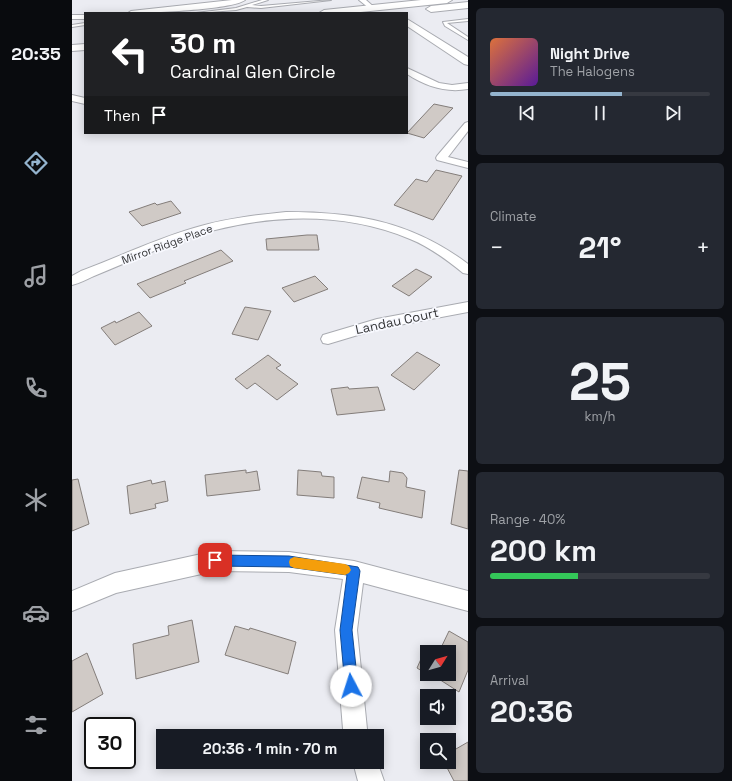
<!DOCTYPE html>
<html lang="en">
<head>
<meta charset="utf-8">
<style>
	body { margin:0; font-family:"Space Grotesk",sans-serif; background:#242831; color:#f1f3f6; height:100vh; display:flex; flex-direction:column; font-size:15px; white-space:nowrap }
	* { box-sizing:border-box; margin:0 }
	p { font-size:13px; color:#9ea1a6 }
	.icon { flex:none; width:22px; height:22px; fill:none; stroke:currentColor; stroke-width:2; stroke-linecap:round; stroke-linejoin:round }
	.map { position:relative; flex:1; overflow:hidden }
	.drawer { display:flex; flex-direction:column; gap:8px; padding:8px; background:#0d0f14; width:264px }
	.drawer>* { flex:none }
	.banner { position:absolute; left:12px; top:12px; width:324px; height:122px; border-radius:0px; box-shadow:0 2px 10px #0003; background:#202124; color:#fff; overflow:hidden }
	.needle { width:26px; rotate:53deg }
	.controls { position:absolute; left:348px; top:645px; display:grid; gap:8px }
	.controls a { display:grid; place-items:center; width:36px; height:36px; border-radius:0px; background:#171b24; box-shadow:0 2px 10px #0003; font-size:20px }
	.speed { position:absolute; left:12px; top:717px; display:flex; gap:8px; font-size:20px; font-weight:700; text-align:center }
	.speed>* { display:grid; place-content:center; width:52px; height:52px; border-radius:50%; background:#171b24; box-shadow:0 2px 10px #0003; line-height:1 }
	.speed .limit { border:2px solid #111; border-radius:6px; background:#fff; color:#111 }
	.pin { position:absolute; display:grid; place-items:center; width:34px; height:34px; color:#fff; margin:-17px; border-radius:8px; box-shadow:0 2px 6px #0006 }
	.me { position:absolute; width:44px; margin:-22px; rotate:355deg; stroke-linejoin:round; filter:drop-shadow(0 0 3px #0008) }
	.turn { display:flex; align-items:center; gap:14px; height:84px; padding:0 20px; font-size:18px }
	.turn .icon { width:52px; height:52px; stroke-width:2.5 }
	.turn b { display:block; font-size:28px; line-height:34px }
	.then { display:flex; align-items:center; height:38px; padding:0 20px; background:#0003; gap:8px; font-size:15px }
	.big { font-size:30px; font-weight:600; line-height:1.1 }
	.drawer .widget { flex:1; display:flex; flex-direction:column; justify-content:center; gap:6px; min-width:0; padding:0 14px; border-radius:6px; background:#242831 }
	.drawer .dial { align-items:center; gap:0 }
	.dial b { font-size:52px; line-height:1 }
	.song { display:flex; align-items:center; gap:12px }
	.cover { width:48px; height:48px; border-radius:6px; background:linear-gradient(135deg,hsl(20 70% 55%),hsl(270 70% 35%)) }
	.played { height:4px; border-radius:2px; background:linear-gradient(90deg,#94b4ce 60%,#363941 60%) }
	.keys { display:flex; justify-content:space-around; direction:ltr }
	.heat { display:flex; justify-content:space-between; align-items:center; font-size:22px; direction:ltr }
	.charge { height:6px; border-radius:3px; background:linear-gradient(90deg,#34c759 40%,#363941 0) }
	.trip { position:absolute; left:84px; top:729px; width:228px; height:40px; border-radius:0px; background:#171b24; box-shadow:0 2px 10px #0003; font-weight:600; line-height:40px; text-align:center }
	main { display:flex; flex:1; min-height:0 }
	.tab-bar { display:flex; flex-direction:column; width:72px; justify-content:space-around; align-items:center; background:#090b0e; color:#9ea1a6 }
	.tab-bar .icon { width:28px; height:28px }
	.tab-bar .active { color:#94b4ce }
	.tab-bar b { font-size:18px; color:#f1f3f6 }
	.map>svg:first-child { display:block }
	.building { fill:#d0cac6; stroke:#837d7a }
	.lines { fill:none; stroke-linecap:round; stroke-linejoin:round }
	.lane-casing { stroke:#a9abb1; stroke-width:2 }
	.street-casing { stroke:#a9abb1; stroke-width:2 }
	.secondary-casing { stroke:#a9abb1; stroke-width:2 }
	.lane { fill:#fff; fill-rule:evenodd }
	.street { fill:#fff; fill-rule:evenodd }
	.secondary { fill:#fff; fill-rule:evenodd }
	.route { fill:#1a73e8; stroke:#114b97 }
	.slow { fill:#f59e0b }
	.labels { text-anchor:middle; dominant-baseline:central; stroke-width:3.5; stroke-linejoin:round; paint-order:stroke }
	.far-street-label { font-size:11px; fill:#353638; stroke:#f8f9ff }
	.street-label { font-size:13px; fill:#353638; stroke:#f8f9ff }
</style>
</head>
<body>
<main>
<nav class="tab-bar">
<b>20:35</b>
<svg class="icon active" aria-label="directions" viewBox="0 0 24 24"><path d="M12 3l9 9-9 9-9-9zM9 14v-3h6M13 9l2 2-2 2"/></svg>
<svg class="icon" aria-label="music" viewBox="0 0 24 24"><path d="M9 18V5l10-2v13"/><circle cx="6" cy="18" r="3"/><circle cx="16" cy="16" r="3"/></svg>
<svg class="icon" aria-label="phone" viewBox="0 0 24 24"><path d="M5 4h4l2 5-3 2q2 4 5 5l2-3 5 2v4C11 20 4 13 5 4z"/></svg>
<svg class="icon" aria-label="climate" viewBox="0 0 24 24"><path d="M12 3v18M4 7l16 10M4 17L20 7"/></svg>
<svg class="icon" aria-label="car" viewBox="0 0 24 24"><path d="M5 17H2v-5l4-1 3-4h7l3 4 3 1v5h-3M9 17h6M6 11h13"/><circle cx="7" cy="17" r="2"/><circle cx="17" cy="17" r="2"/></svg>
<svg class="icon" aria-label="filters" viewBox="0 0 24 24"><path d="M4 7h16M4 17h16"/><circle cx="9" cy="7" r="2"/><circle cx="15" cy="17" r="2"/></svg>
</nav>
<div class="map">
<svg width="396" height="781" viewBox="0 0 396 781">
	<rect width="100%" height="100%" fill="#ebecf2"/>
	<path class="building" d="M362,104L381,108L352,138L335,133Z
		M364,170L390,176L361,220L322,205L344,179L355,182Z
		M99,201L109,213L70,226L57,212L83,203L85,205Z
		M235,235H245L247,250H195L194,239Z
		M149,250L161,261L112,281L114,283L78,298L65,284Z
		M344,269L360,277L337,296L320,286Z
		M243,276L256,289L222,302L210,288Z
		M173,307L199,311L186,340L160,334Z
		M67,312L80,326L43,345L29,328L43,321L44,323Z
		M345,352L368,365L342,390L319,375Z
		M196,355L209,365L204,368L226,384L205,400L183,383L175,389L163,379Z
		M276,387L277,389L306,387L313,410L265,415L259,389Z
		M174,470V473L185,471L188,490L135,496L133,475Z
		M226,470L249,472L250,476L262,477V498L225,495Z
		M387,470L396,471V529L379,524Z
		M318,471L331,473L335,478L334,487L353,491L350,518L307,508L308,503L285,498L290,477L317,482Z
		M6,479L17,524L0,531V480Z
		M79,480L80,484L93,481L96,501L83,504L84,508L58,514L55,486Z
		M120,620L127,662L64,679L61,644L97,635L96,626Z
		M163,626L177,630L178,628L224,642L216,674L153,655Z
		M377,631L396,642V670L387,692L359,674L358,676L345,668L353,650L356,652L355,674H377V652H367Z
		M15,653L31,694L0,712V661Z
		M396,742V781H382L372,762H377V753Z"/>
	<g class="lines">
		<g class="lane-casing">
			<path id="lane" d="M190,0H196L180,5L189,6L259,0L189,8L175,7L164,10L124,13L164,8Z
				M396,19V21L375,23L396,37V40L373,26L371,22Z
				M13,23V25L0,27V25Z"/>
		</g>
		<g class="street-casing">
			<path id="street" d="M160,0H173C160,10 75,13 56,13L59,11Z
				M287,0H294L303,8L298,9Z
				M0,15H13V19H0Z
				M335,68L367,83L380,85L396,83V89C374,93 353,86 335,74Z
				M0,95L13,98V104L0,101Z
				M396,122V131L376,157L396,162V168L365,160L364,158L365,156L393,123Z
				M214,212C283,212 339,221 396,264V274L391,273C375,260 358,247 338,239C264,208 178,215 104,242C76,253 49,265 22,276C15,279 8,283 0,285V276L9,271C49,256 88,237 129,226C157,218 185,215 214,212Z
				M396,302V312L306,329L256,344L251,343L249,339L251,335L305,319Z
				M143,551L217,552L282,561L396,591V611L291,583L285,630L295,729L297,736H273L271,729L263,630L271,579L217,572L143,571L44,593L0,611V591L43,573Z
				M305,761L312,781H286L281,762Z"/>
		</g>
		<g class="secondary-casing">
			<path id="secondary" d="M349,0H380L375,3L279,13H247L252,10Z
				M396,2V8L359,12L354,9L359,6Z
				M335,19L396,57V65L392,64L335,26Z
				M13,44V50L0,51V45Z"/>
		</g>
		<use href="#lane" class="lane"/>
		<use href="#street" class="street"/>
		<use href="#secondary" class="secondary"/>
	</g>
	<path class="route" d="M143,555L217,556L286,567L288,571L280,630L286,686L284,691L279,693L274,691L273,686L268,630L275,575L217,567L143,566L139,564L137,560L139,557Z"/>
	<path class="slow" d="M222,557L273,564L277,566L279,570L277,573L273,575L222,568L218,566L217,562L218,559Z"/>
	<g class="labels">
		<g class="far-street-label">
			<text transform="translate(95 244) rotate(-20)">Mirror Ridge Place</text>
		</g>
		<g class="street-label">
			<text transform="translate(325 321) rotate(-12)">Landau Court</text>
		</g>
	</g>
</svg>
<div class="controls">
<a><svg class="needle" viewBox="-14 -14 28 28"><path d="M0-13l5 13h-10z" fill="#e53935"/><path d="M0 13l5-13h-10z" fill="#9ea1a6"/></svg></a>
<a><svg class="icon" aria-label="sound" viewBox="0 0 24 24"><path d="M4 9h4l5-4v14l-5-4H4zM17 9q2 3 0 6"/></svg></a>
<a><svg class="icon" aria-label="search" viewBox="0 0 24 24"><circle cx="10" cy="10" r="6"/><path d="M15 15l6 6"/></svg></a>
</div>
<div class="speed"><div class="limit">30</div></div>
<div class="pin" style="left:143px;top:560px;background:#d93025"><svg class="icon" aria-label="arrive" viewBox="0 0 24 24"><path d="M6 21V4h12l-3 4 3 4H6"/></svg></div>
<svg class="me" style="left:279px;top:686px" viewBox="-20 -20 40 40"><circle r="19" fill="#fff"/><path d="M0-13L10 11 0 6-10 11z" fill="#1a73e8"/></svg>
<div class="trip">20:36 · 1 min · 70 m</div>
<div class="banner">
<div class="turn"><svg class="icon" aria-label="left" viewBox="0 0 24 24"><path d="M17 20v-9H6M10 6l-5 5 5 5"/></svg><div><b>30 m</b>Cardinal Glen Circle</div></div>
<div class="then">Then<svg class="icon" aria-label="arrive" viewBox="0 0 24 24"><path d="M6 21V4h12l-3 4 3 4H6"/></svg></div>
</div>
</div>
<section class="drawer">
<div class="widget">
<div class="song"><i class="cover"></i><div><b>Night Drive</b><p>The Halogens</p></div></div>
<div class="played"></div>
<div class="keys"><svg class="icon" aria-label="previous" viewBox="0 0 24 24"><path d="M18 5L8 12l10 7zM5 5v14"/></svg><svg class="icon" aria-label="pause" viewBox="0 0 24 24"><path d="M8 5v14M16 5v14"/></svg><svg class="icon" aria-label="next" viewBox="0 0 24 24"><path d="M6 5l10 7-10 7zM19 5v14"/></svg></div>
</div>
<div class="widget"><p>Climate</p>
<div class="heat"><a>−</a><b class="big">21°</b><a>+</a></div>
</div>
<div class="widget dial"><b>25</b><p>km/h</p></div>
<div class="widget"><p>Range · 40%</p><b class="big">200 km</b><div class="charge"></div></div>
<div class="widget"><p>Arrival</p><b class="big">20:36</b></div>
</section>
</main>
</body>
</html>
